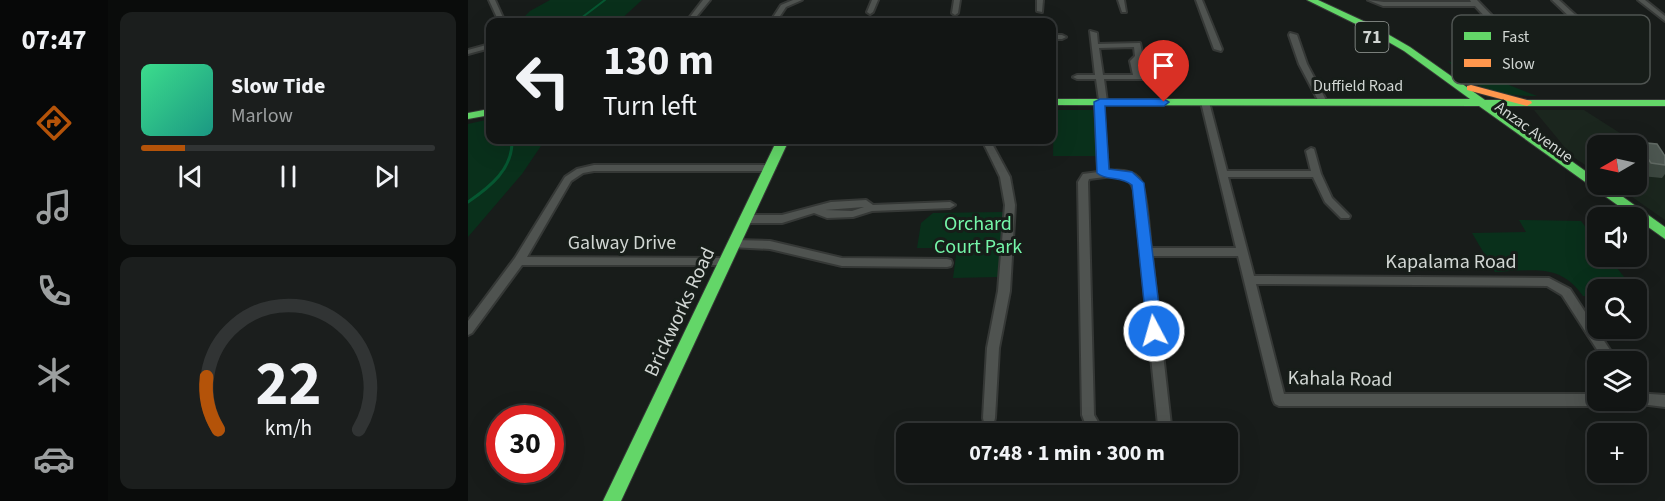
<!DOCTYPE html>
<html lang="en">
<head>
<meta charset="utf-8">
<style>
	body { margin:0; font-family:"Source Sans 3",sans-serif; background:#1b1e1d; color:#f1f3f6; height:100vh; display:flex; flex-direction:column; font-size:22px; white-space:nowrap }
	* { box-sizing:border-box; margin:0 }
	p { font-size:20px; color:#9c9fa0 }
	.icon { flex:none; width:33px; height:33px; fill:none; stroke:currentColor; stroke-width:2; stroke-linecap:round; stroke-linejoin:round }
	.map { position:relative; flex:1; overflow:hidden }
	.details { display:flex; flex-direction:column; gap:12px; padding:12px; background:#0a0c0b; width:360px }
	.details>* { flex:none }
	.hud { position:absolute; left:18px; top:18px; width:570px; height:126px; border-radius:12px; box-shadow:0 6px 24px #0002,0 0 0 2px #313434; background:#121514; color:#f1f3f6; overflow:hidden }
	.needle { width:39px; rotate:261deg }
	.buttons { position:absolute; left:1119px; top:135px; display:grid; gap:12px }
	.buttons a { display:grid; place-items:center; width:60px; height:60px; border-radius:12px; background:#121514; box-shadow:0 6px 24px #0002,0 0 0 2px #313434; font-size:30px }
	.speed { position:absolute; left:18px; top:405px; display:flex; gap:12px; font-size:30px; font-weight:700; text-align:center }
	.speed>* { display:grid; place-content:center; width:78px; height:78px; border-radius:50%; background:#121514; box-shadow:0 6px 24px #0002,0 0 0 2px #313434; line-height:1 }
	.speed .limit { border:9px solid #d22; background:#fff; color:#111 }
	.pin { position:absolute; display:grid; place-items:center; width:51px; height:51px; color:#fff; margin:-62px -26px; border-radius:50% 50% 50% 0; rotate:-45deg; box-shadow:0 0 6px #0007 }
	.pin .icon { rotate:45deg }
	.me { position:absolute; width:66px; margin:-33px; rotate:354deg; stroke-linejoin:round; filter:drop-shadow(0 0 4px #0008) }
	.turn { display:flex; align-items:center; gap:21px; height:126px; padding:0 18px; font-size:27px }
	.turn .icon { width:78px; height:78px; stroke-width:2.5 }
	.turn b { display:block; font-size:42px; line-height:51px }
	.details .tile { flex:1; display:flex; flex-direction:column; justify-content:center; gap:9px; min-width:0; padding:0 21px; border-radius:12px; background:#1b1e1d }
	.details .dial { align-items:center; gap:0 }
	.dial svg { height:156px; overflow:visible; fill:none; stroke:#313434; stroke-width:7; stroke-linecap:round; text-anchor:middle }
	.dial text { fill:#f1f3f6; stroke:none }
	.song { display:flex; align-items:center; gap:18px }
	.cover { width:72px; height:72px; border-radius:9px; background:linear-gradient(135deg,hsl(150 70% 55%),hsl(170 70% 35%)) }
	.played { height:6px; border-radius:3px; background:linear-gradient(90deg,#b45309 15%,#313434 15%) }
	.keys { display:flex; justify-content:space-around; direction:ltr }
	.trip { position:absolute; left:428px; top:423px; width:342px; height:60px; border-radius:12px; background:#121514; box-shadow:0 6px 24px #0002,0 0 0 2px #313434; font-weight:700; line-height:60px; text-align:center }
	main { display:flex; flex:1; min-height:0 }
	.menu { display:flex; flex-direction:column; width:108px; justify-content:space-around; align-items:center; background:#070808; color:#9c9fa0 }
	.menu .icon { width:42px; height:42px }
	.menu .current { color:#b45309 }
	.menu b { font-size:27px; color:#f1f3f6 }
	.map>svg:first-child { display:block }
	.built { fill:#1b261e }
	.green { fill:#09301b }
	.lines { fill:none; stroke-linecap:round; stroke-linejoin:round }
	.stream-far1 { stroke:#065731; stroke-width:2 }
	.stream { stroke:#065731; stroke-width:3 }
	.street-casing { stroke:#353836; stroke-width:4 }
	.fast-casing { stroke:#353836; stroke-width:2 }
	.slow-casing { stroke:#353836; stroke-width:2 }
	.street { fill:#4f5350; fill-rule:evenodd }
	.fast { fill:#63d668; fill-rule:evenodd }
	.slow { fill:#ff974d; fill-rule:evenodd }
	.wall { fill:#3d4841 }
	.building { fill:#4d5751; stroke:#626b65; stroke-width:1.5 }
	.route { fill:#1a73e8; stroke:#114b97; stroke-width:1.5 }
	.labels { text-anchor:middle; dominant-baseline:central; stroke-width:6; stroke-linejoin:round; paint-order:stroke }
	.far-street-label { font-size:16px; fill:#d1d6d3; stroke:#171d19 }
	.shield { fill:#171d19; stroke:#999e9b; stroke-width:1.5 }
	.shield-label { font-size:18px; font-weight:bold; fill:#d1d6d3 }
	.park-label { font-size:20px; fill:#75f6a9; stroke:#171d19 }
	.street-label { font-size:20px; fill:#d1d6d3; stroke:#171d19 }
	.key { fill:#171d19; stroke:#4f5451; stroke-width:1.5 }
	.key-label { font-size:16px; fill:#d1d6d3 }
</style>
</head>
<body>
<main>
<nav class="menu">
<b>07:47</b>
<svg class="icon current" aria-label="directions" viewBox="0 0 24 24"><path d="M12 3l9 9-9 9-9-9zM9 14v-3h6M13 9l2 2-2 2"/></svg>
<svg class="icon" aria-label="music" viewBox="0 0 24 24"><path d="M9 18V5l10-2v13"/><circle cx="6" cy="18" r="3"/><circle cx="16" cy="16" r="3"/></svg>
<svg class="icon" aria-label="phone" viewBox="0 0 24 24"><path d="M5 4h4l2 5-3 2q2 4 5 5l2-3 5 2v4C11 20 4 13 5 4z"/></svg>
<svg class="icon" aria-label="climate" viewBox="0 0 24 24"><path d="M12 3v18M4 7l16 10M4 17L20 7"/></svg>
<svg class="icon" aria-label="car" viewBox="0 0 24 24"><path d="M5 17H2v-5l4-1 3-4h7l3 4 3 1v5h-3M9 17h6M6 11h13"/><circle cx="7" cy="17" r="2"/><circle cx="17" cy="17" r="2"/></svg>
</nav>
<section class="details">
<div class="tile">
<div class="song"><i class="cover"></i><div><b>Slow Tide</b><p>Marlow</p></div></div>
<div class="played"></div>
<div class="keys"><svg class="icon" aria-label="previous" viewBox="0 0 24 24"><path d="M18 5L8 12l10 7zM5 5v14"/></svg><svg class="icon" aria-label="pause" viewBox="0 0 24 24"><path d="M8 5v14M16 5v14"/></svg><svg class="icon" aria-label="next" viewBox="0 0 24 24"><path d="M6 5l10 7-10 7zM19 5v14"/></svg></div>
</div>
<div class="tile dial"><svg viewBox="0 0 100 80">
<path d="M14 69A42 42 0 1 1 86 69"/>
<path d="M14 69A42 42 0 0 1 8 42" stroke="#b45309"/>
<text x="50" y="56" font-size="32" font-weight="700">22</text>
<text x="50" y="72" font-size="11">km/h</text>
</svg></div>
</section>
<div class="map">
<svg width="1197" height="501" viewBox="0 0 1197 501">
	<rect width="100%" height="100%" fill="#181c1a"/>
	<path class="built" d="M1066,110H1116L1197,162V220L1147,185L1168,184V146H1130L1129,173L1104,156Z"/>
	<path class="green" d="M82,0H174L150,22H51L62,11Z
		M980,61L1069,96C1030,96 1008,90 980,61Z
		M586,110H625L628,156H585Z
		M22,119V140H77L54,174L0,237V124Z
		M535,212L530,277L485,278L489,248H449L453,223L465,213Z
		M1051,220L1113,221L1129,242L1130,256L1140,257L1166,289L1130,290L1129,296H1115C1092,262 1063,271 1027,272L1004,233L1058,232Z"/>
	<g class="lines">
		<path class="stream-far1" d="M108,22L137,0"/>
		<path class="stream" d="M0,202C22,187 45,169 44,140"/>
		<g class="street-casing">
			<path id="street" d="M21,0H27L37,22H31Z
				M235,0H242L224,22H218Z
				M325,0H334L318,7L308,22H302L313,5Z
				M404,0H410L405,12L402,14L399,12Z
				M486,0H492L490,13L487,15L484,13Z
				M569,0H575L574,12L569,11Z
				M650,0H656L658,12H654Z
				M728,0H734L754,49L753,51L746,49Z
				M900,0L916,2H1003L1002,0H1009L1052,45L1130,44L1084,0H1091L1141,46L1137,48L1050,49H1047L1007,6H915Z
				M1170,0H1177L1197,16V21Z
				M622,31L629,33L630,44L672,43L675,57L670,62L672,75H697L701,77L697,79H636L639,102L635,104L640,171C649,170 664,170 671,178C679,189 681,233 683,248H768L733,102L737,100L741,102L759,171H843L838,151L843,148L846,149L853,174L864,198L882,216L881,218H873L857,202L845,177H760L786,276L1081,278L1102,289L1150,362H1137L1094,295L1079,286L788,284L816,394H1130V400H1136L1134,404L1130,406H811L807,404L805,400L770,256H684L703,425H731L736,427L738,431L736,434H585L586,429C597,425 607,428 617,423L614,415L610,182L615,174L630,172L627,102L631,100L628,79H609L605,77L609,75H627ZM666,47L667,56L662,61L665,75H635L631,48ZM645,176C657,178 662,179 666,190L690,425H636L630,422L626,415L620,182L621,179Z
				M822,33L829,35L839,64L859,102L858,104H855L851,102L831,64L821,35Z
				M584,35H594L598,37L594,39H584Z
				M22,44V48L0,54V50Z
				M514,140H522L542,177L547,205L542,291L531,348L527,418L526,422L521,424L516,422L515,418L519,348L530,291L537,205L532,177Z
				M126,165H302L307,168L302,171H126L115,173L103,181L59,257L257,258L261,259L262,262L261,265H54L4,333L0,335V321L47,258L97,177L109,169Z
				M398,200L405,205L482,202L487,205L482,208L404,211L385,217L359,218L346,213L314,223H277L272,219L277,215H314L363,202ZM396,207L384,211L357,210Z
				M266,240L302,241L374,258L479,259L483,260L484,263L483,266L479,267L374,266L302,249L262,247L261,244L262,241Z
				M1168,393L1197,395V407L1164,403L1162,400H1168Z"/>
		</g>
		<g class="fast-casing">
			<path id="fast" d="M839,0H850L904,25L942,47L1017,100H1197V106H1026L1130,180V184H1137L1197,227V239L1011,106L584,105V99H1002L936,51L898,29Z
				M21,109L22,115L0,119V113Z
				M309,140H321L153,501H135Z"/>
		</g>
		<g class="slow-casing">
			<path id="slow" d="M1003,85L1063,101L1064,103L1059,106L999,90V86Z"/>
		</g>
		<use href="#street" class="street"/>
		<use href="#fast" class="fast"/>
		<use href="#slow" class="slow"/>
	</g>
	<path class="wall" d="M1168,142L1197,165V174L1194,178L1173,176L1168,170V146H1166Z"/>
	<path class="building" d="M1168,142L1189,144L1197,156V165L1183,163Z"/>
	<path class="route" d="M632,99H696L701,102L696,106H637L641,169L664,172L676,183L694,331L686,337L679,331L664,185C653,176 638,181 629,173L626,102Z"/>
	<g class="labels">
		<g class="far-street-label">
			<text x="890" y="86">Duffield Road</text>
			<text transform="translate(1066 132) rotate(36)">Anzac Avenue</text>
		</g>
		<rect class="shield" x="887.5" y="22" width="33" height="30" rx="4.5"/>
		<g class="shield-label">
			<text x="904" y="37">71</text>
		</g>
		<g class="park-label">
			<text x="510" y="224">Orchard<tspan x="510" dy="23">Court Park</tspan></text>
		</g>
		<g class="street-label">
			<text x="154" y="243">Galway Drive</text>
			<text x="983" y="262">Kapalama Road</text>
			<text transform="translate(212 312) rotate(-65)">Brickworks Road</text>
			<text transform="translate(872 379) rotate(1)">Kahala Road</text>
		</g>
	</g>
	<rect x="984" y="15" width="198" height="69" rx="9" class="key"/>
	<rect x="996" y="32" width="27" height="8" fill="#63d668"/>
	<rect x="996" y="59" width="27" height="8" fill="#ff974d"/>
	<g class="key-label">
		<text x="1034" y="42">Fast</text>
		<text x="1034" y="69">Slow</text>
	</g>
</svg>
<div class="buttons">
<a><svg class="needle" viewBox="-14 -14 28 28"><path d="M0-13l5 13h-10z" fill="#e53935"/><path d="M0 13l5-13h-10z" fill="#9c9fa0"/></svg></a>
<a><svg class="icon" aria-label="sound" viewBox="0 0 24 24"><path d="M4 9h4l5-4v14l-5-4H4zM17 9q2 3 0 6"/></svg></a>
<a><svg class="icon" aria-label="search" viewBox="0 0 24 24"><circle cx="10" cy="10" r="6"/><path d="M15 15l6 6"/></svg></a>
<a><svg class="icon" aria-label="layers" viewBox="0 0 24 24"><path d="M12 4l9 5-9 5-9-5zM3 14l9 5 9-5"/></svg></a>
<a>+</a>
</div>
<div class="speed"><div class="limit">30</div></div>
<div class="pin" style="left:696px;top:102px;background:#d93025"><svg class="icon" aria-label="arrive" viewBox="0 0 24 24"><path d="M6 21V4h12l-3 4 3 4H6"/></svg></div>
<svg class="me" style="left:686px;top:331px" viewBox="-20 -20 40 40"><circle r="17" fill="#1a73e8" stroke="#fff" stroke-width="3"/><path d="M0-11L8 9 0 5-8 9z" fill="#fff"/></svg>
<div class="trip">07:48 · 1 min · 300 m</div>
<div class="hud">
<div class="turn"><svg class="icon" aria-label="left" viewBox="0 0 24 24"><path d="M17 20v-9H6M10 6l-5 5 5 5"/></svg><div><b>130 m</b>Turn left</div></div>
</div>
</div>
</main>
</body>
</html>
